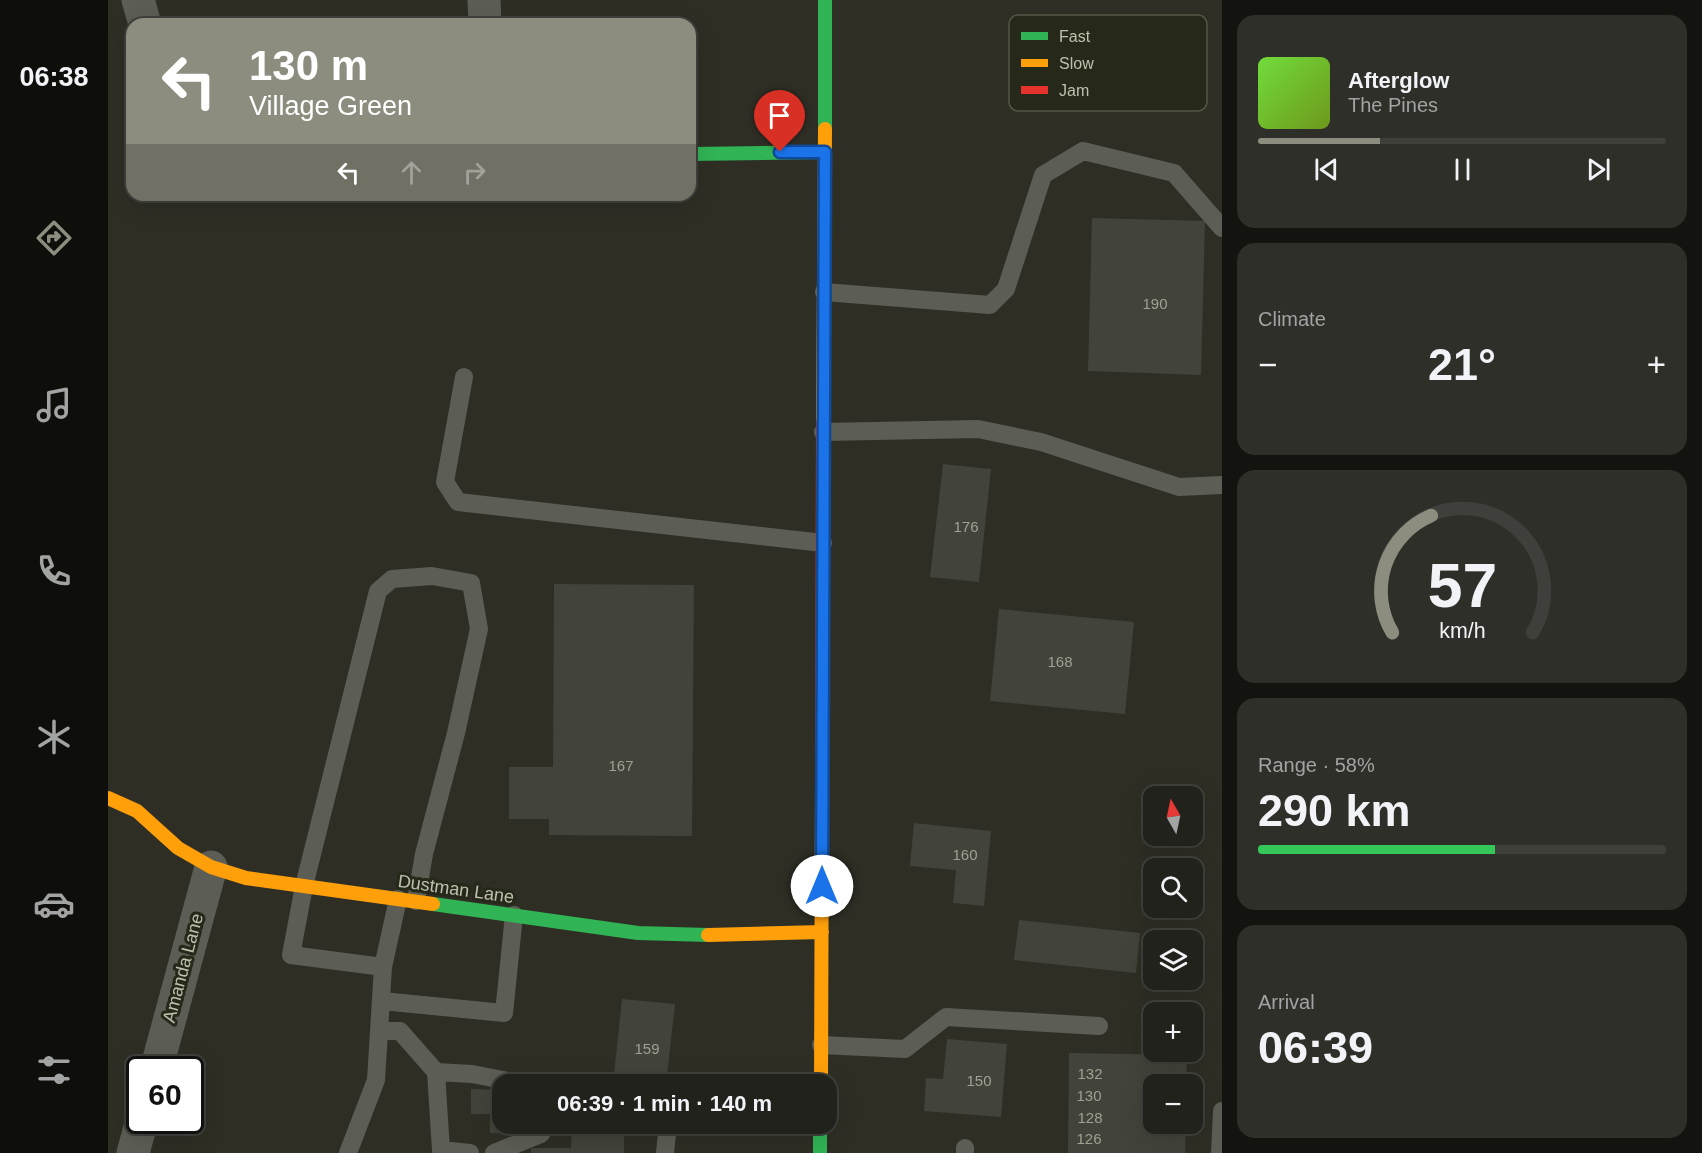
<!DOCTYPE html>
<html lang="en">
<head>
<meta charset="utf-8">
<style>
	body { margin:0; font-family:Arial,sans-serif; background:#2e2f29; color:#f1f3f6; height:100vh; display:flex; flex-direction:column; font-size:22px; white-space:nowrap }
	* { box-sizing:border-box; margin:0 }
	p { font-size:20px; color:#a2a4a3 }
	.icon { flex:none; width:33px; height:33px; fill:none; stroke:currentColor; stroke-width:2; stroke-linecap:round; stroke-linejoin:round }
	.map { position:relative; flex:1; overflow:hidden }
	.details { display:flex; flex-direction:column; gap:15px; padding:15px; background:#13130f; width:480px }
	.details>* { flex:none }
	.hud { position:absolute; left:18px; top:18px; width:570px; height:183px; border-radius:18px; box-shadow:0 6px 24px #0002,0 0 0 2px #3f3f3b; background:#8c8d7e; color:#fff; overflow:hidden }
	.needle { width:39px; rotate:351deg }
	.tools { position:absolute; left:1035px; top:786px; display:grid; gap:12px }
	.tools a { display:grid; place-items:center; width:60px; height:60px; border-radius:12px; background:#22221c; box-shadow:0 6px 24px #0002,0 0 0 2px #3f3f3b; font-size:30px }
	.speed { position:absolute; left:18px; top:1056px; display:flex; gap:12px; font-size:30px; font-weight:700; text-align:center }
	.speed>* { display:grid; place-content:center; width:78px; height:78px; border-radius:50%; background:#22221c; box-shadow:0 6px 24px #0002,0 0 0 2px #3f3f3b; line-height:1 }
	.speed .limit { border:3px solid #111; border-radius:9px; background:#fff; color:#111 }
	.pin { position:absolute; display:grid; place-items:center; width:51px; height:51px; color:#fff; margin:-62px -26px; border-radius:50% 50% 50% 0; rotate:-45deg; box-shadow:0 0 6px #0007 }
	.pin .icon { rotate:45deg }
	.me { position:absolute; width:66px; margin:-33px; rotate:0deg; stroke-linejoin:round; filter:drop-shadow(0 0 4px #0008) }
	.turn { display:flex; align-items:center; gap:21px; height:126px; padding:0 24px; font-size:27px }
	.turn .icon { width:78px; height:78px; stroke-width:2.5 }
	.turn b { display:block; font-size:42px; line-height:51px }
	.lanes { display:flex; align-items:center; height:57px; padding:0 24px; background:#0003; justify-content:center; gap:30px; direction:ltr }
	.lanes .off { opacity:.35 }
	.big { font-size:45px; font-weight:600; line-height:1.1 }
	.details .widget { flex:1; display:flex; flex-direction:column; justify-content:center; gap:9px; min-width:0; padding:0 21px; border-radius:18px; background:#2e2f29 }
	.details .dial { align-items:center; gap:0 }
	.dial svg { height:156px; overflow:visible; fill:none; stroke:#3f3f3b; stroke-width:7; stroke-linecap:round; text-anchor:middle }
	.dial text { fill:#f1f3f6; stroke:none }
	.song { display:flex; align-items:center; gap:18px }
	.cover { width:72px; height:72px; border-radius:9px; background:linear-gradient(135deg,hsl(100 70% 55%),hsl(80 70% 35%)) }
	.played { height:6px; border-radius:3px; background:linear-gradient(90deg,#8c8d7e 30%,#3f3f3b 30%) }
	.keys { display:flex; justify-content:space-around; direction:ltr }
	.heat { display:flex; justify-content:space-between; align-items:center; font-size:33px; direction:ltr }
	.charge { height:9px; border-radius:4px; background:linear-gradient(90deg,#34c759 58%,#3f3f3b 0) }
	.trip { position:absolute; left:384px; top:1074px; width:345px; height:60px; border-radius:18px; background:#22221c; box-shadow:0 6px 24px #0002,0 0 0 2px #3f3f3b; font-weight:600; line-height:60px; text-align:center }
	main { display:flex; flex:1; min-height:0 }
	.tab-bar { display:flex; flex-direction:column; width:108px; justify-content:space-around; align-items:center; background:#0e0e0b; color:#a2a4a3 }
	.tab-bar .icon { width:42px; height:42px }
	.tab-bar .selected { color:#8c8d7e }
	.tab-bar b { font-size:27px; color:#f1f3f6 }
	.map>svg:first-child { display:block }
	.building { fill:#42433a }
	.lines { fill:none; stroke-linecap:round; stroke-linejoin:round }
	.lane { stroke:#5c5d54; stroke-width:18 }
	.street { stroke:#5c5d54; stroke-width:33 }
	.fast { stroke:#30b455; stroke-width:14 }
	.slow { stroke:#ff9f0a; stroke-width:14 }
	.jam { stroke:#e5322d; stroke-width:14 }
	.route-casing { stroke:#114b97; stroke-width:15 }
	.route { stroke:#1a73e8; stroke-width:10 }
	.labels { text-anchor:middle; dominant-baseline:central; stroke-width:6; stroke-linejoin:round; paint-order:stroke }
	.number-label { font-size:15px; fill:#9fa191 }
	.street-label { font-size:18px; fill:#bec0ae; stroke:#26281a }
	.key { fill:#26281a; stroke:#545646; stroke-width:1.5 }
	.key-label { font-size:16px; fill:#bec0ae }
</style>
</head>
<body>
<main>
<nav class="tab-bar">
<b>06:38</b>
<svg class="icon selected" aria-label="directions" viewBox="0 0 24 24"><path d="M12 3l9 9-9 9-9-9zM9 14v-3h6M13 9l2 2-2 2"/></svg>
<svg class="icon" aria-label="music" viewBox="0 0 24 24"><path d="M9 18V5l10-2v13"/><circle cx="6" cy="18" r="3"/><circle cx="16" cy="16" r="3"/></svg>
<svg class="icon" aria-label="phone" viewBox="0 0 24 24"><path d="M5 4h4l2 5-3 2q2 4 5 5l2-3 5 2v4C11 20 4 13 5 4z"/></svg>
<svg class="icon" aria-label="climate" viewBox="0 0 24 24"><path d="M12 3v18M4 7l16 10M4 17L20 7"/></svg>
<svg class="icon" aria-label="car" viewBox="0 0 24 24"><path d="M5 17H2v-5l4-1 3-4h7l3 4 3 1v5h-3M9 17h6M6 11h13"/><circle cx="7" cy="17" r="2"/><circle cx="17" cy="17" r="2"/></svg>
<svg class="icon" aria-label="filters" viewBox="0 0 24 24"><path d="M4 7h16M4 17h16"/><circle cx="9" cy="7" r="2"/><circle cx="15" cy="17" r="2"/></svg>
</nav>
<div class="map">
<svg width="1114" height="1153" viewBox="0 0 1114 1153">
	<rect width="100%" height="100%" fill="#2e2e25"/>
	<path class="building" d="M984,218L1097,221L1093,375L980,371Z
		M835,464L883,469L871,582L822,577Z
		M446,584L586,585L584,836L441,835V819H401V767H445Z
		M891,609L1026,622L1017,714L882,701Z
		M806,823L883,831L876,906L845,903L848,870L802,866Z
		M911,920L1032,933L1028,973L906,960Z
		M514,999L567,1004L558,1084H505Z
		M839,1039L899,1044L893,1117L816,1111L818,1078L835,1079Z
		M961,1053L1079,1055L1078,1084H1046V1124H1078L1077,1153H960Z
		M363,1089L394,1090V1124H418L417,1133H382V1114H363Z
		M464,1124H516V1153H423V1148H463Z"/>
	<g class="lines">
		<path class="lane" d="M716,292L882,305L898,289L935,175L975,151L1066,173L1114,228
			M356,377L337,482L350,502L715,543
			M715,432L870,429L933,442L1071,487L1114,485
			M290,899L275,967L183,955L196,886L270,591L284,579L324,576L363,583L371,629L348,733L316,854L308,901
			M274,1001L396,1013L406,915
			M272,1031H292L328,1072L364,1074L415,1084
			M713,1045L797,1049L838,1017L991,1026
			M328,1072L333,1150L362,1153
			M240,1153L268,1080L275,967
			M386,1153L433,1134L437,1124
			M557,1153L560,1124
			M857,1153V1148
			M1112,1153L1114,1111"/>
		<path class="street" d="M30,0L37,24
			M376,0L377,24
			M48,1070L103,867
			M25,1153L34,1120"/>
		<path class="fast" d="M717,129V0
			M582,154L717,152
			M325,904L530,933L600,935
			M712,1124V1153"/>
		<path class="slow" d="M715,422L717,129
			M0,798L29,811L70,848L103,867L138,878L325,904
			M600,935L714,932
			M713,1084L714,789"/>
		<path class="jam" d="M714,789L715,422"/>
	</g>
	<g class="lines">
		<g class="route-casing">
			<path id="route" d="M672,152H717L714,886"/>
		</g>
		<use href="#route" class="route"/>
	</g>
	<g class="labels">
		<g class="number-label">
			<text x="1047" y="303">190</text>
			<text x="858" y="526">176</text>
			<text x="952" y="661">168</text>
			<text x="513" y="765">167</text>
			<text x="857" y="854">160</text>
			<text x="539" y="1048">159</text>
			<text x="982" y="1073">132</text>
			<text x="871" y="1080">150</text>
			<text x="981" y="1095">130</text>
			<text x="982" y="1117">128</text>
			<text x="981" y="1138">126</text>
		</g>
		<g class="street-label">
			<text transform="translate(348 889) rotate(8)">Dustman Lane</text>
			<text transform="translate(75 968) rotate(-75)">Amanda Lane</text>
		</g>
	</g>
	<rect x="901" y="15" width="198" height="96" rx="9" class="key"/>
	<rect x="913" y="32" width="27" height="8" fill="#30b455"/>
	<rect x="913" y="59" width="27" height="8" fill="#ff9f0a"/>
	<rect x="913" y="86" width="27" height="8" fill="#e5322d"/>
	<g class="key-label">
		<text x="951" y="42">Fast</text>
		<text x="951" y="69">Slow</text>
		<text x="951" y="96">Jam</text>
	</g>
</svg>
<div class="tools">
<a><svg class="needle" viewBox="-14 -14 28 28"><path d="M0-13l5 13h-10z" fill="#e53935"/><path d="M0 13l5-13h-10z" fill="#a2a4a3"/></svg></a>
<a><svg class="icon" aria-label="search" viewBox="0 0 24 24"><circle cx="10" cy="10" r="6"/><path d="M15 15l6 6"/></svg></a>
<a><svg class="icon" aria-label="layers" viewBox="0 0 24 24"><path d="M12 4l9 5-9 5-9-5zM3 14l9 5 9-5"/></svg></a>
<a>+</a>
<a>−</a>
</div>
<div class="speed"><div class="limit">60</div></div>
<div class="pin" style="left:672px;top:152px;background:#d93025"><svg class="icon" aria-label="arrive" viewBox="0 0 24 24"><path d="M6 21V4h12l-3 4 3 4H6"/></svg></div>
<svg class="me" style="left:714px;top:886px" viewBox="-20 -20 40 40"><circle r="19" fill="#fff"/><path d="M0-13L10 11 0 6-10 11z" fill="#1a73e8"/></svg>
<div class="trip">06:39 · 1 min · 140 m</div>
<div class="hud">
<div class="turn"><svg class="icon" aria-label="left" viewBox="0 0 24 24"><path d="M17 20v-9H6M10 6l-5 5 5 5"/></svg><div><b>130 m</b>Village Green</div></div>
<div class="lanes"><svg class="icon" aria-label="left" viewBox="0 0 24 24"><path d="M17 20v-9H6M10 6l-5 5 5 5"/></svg><svg class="icon off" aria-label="ahead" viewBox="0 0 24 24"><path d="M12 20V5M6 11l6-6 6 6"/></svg><svg class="icon off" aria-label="right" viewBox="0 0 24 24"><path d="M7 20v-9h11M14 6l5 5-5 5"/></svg></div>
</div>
</div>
<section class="details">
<div class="widget">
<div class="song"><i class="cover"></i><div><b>Afterglow</b><p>The Pines</p></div></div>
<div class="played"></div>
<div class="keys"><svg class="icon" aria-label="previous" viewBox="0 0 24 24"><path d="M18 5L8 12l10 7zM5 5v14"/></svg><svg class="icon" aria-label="pause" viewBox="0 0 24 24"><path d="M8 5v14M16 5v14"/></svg><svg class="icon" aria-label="next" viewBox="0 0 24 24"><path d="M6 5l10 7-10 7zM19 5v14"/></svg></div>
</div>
<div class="widget"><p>Climate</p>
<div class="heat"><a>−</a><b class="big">21°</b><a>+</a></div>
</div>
<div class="widget dial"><svg viewBox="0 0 100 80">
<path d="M14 69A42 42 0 1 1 86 69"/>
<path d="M14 69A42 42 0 0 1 34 9" stroke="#8c8d7e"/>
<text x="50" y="56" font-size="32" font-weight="700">57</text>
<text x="50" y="72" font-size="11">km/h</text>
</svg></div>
<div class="widget"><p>Range · 58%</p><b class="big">290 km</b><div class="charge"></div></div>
<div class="widget"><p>Arrival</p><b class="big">06:39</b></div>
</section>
</main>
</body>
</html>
